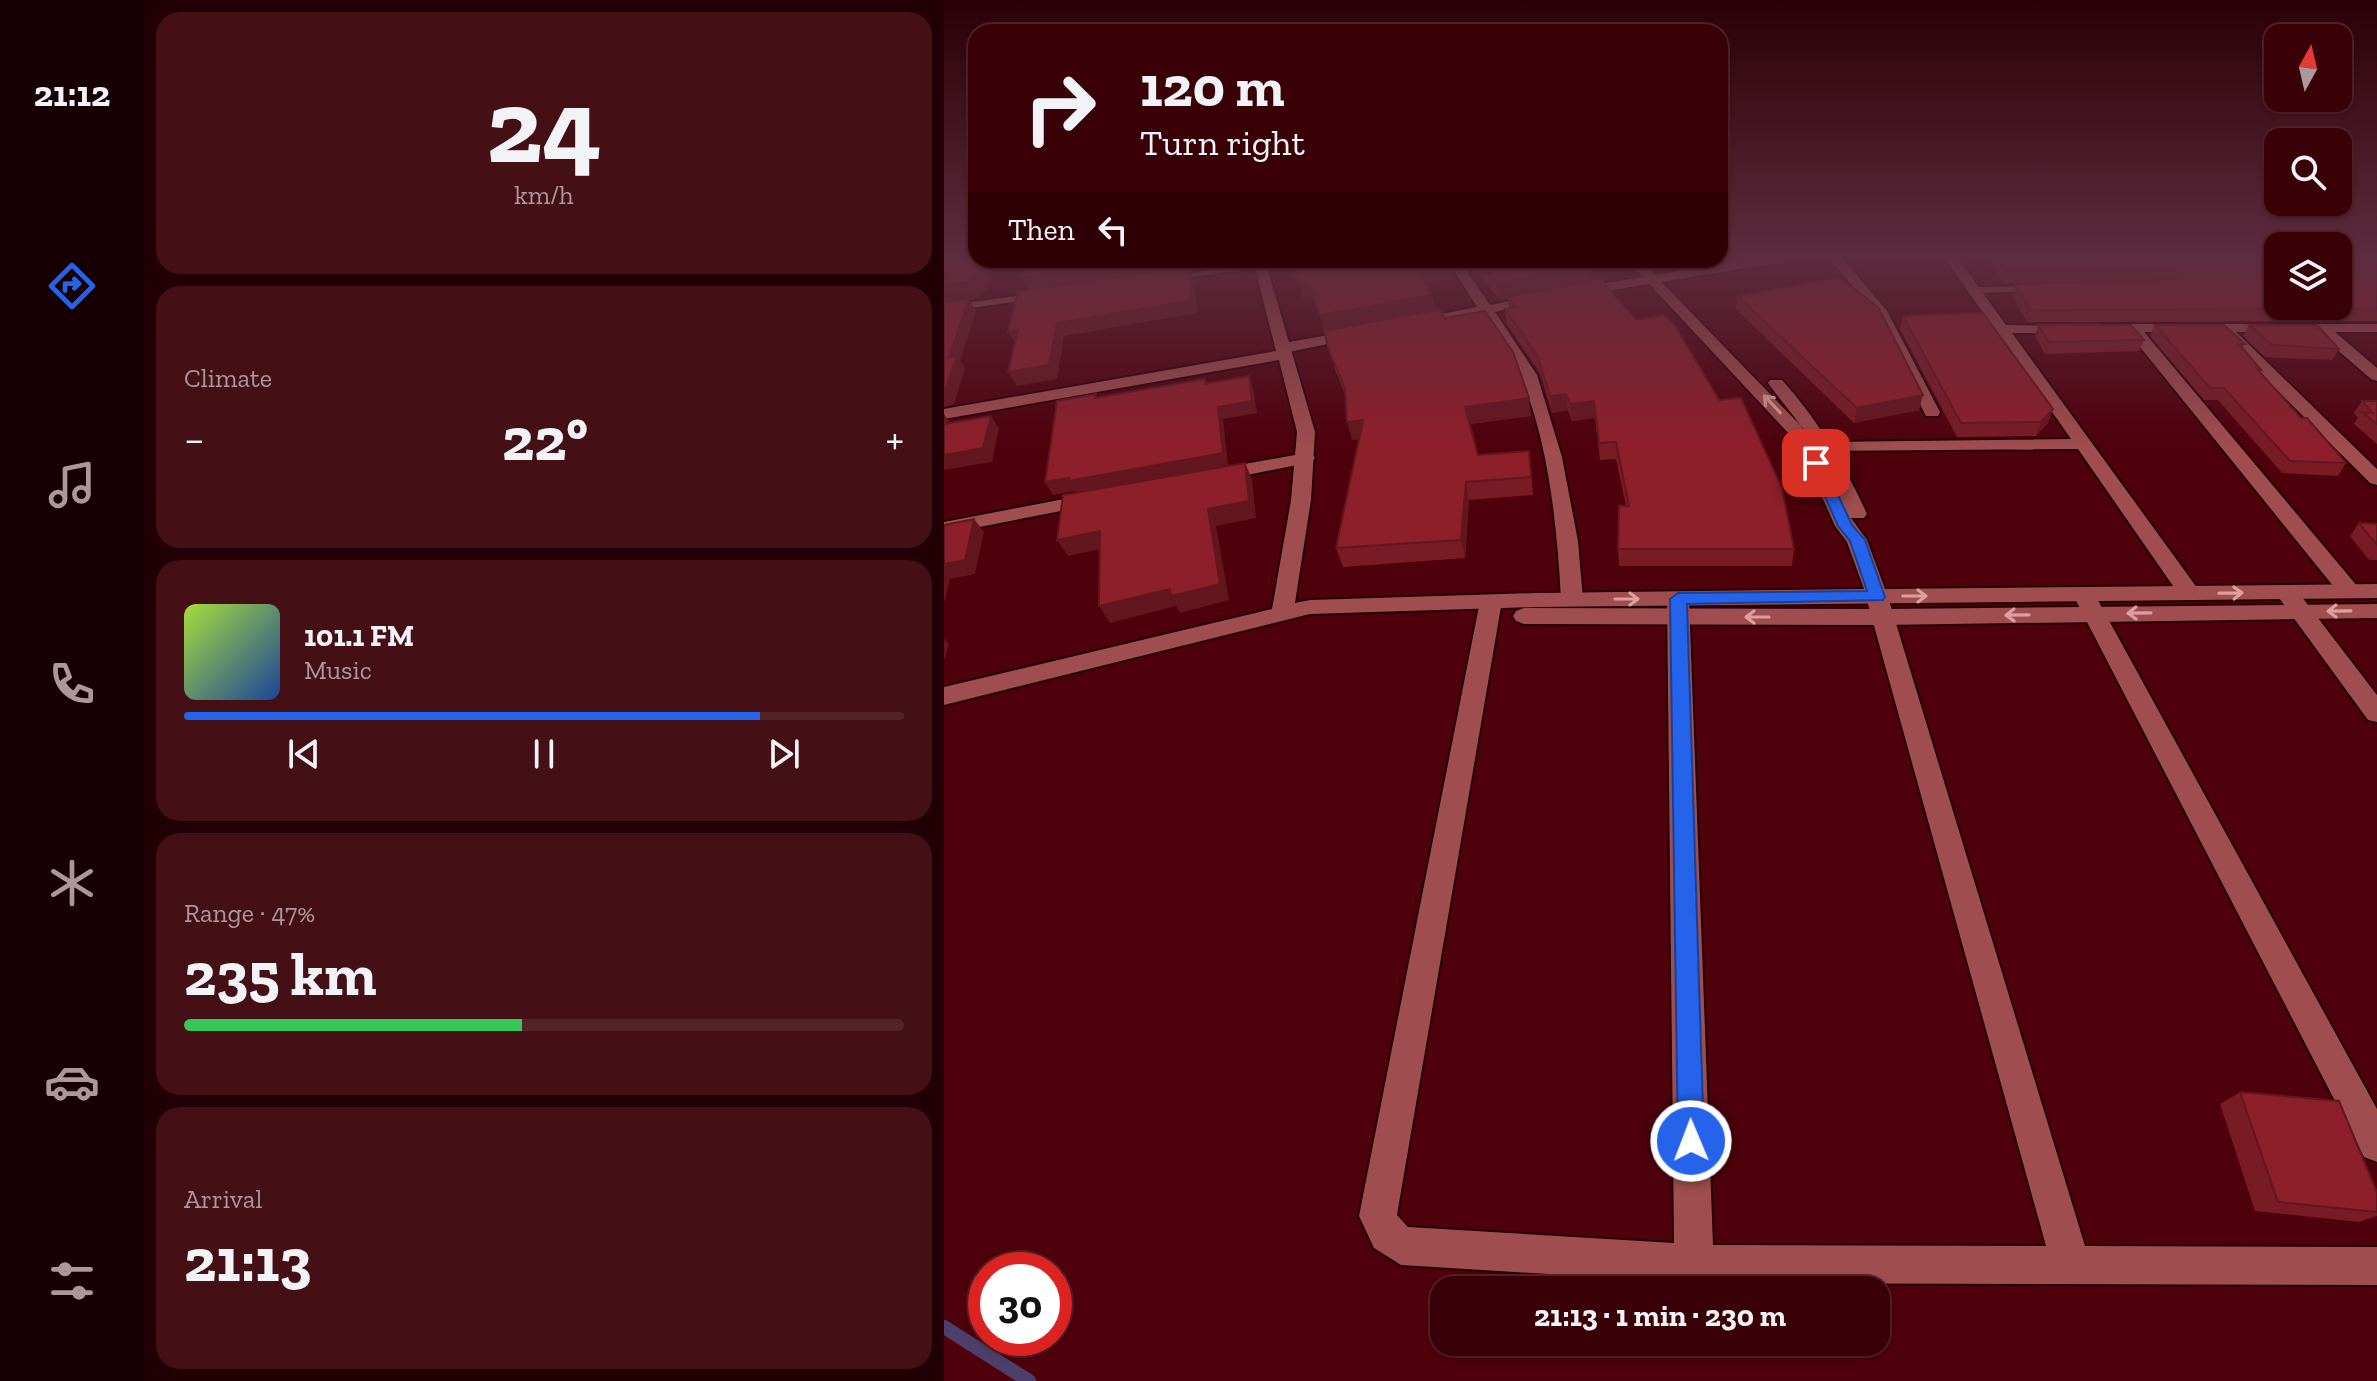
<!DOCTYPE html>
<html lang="en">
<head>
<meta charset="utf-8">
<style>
	body { margin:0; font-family:"Zilla Slab",serif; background:#450f16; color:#f1f3f6; height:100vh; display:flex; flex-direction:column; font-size:30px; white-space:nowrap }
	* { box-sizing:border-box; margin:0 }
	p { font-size:26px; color:#ab979c }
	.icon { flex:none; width:44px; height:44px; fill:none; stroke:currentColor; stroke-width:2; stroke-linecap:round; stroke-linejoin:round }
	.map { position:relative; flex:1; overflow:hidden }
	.panel { display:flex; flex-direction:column; gap:12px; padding:12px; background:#200004; width:800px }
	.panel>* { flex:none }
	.guide { position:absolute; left:24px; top:24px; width:760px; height:244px; border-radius:24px; box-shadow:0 2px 6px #0004,0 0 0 2px #542229; background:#3a0008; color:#f1f3f6; overflow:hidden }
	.needle { width:52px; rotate:8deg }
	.controls { position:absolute; left:1320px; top:24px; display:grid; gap:16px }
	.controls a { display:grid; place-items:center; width:88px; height:88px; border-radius:16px; background:#3a0008; box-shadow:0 2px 6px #0004,0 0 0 2px #542229; font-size:40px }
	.speed { position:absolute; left:24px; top:1252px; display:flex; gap:16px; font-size:40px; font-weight:700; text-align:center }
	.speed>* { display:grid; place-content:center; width:104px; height:104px; border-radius:50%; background:#3a0008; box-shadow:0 2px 6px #0004,0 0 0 2px #542229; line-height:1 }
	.speed .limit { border:12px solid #d22; background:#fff; color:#111 }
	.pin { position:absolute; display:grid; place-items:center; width:68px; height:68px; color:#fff; margin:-34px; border-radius:16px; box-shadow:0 4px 12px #0006 }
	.me { position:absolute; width:88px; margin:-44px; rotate:359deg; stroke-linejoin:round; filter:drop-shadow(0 0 6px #0008) }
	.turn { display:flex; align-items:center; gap:28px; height:168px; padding:0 40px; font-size:36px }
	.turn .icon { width:104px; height:104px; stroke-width:2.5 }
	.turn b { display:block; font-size:56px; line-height:68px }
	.then { display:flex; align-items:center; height:76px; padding:0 40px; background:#0003; gap:16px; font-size:30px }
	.big { font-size:60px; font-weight:700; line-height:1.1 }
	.panel .widget { flex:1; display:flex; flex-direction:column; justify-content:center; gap:12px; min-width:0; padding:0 28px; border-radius:24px; background:#450f16 }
	.panel .dial { align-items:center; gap:0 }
	.dial b { font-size:104px; line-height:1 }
	.song { display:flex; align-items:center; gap:24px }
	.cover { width:96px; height:96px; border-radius:12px; background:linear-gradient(135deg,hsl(80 70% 55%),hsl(220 70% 35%)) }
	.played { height:8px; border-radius:4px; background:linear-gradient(90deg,#2563eb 80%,#542229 80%) }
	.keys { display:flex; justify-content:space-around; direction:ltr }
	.heat { display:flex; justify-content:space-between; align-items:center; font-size:44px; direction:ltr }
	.charge { height:12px; border-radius:6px; background:linear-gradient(90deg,#34c759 47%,#542229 0) }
	.trip { position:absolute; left:486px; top:1276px; width:460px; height:80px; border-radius:24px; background:#3a0008; box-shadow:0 2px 6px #0004,0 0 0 2px #542229; font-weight:700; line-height:80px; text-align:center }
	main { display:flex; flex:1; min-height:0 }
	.tabs { display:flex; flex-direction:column; width:144px; justify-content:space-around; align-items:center; background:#170003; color:#ab979c }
	.tabs .icon { width:56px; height:56px }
	.tabs .on { color:#2563eb }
	.tabs b { font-size:36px; color:#f1f3f6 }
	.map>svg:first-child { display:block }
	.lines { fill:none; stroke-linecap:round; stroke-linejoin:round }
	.stream { stroke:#4c3f69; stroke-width:14 }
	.lane-casing { stroke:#240003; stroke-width:4 }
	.street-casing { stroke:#240003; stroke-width:4 }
	.secondary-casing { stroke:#240003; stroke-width:4 }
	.lane { fill:#9f4d4e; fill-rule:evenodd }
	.street { fill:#9f4d4e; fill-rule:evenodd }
	.secondary { fill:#9f4d4e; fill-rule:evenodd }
	.wall { fill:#791b24 }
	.shaded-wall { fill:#63161d }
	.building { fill:#8d1f2a; stroke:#63161d; stroke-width:2 }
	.oneway { stroke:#dba09f }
	.route { fill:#2563eb; stroke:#184099; stroke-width:2 }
</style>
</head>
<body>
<main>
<nav class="tabs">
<b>21:12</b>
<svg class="icon on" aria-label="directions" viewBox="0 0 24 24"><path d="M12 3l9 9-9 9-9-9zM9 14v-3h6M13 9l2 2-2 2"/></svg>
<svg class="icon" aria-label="music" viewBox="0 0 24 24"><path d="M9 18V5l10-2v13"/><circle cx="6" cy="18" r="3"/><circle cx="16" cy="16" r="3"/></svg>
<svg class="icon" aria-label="phone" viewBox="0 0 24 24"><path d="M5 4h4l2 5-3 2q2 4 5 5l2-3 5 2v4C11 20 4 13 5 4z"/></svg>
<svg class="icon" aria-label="climate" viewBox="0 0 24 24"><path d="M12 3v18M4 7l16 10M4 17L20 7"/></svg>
<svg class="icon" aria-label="car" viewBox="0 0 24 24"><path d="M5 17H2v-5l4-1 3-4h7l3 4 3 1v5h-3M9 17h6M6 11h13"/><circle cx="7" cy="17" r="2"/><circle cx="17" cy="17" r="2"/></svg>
<svg class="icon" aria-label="filters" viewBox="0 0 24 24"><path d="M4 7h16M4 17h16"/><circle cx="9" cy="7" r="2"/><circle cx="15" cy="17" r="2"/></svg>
</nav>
<section class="panel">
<div class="widget dial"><b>24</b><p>km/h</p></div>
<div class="widget"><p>Climate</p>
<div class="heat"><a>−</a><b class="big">22°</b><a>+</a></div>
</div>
<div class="widget">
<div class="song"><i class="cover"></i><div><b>101.1 FM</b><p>Music</p></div></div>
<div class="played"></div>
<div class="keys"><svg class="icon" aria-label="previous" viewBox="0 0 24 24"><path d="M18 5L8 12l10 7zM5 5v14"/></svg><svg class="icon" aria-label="pause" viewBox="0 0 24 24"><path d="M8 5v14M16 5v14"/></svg><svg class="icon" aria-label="next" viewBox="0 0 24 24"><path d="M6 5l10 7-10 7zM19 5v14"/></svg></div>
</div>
<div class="widget"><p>Range · 47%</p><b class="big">235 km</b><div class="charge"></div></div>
<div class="widget"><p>Arrival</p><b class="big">21:13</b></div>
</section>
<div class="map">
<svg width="1433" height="1381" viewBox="0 0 1433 1381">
	<rect width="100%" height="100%" fill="#4e000b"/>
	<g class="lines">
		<path class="stream" d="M0,1327L85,1381"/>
		<g class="lane-casing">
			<path id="lane" d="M316,262L319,263V267L227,280L223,277Z
				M1088,286L1091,287V291L1030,293L1025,290L1030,287Z
				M93,293L96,294V298L0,312V306Z"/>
		</g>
		<g class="street-casing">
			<path id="street" d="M838,254H868L862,258L633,296L626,292L633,288Z
				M882,254H895L943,311L996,412L994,416H982L930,312Z
				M998,254H1011L1062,325L1128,326L1130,329L1123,333H1068L1254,589L1257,594L1254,599H1238L1134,449L876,451L873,447L876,443L882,442L1127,439Z
				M503,260H515L546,305L597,295L604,299L551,312L593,375L618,457L634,541L639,599L636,604H620L617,599C613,527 605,444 577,377C569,355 551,334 538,315L468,328L461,324L468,320L533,307Z
				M1160,324H1433V332H1391L1433,368V381L1427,379L1373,332H1292L1433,469V485L1426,483L1275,332H1200L1414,587L1417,592L1414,597H1398L1184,332L1155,331L1153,328Z
				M412,330L419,334L417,337L340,353L332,348L340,343Z
				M362,453L368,454L371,458L368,462L273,481L264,475L273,469Z
				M151,493L158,495L161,499L158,503L0,534V522Z
				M1343,586L1351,588L1433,695V722L1424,720L1335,598L1332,593L1335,588Z
				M1140,588L1148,590L1151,595L1433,1109V1162L1420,1157L1129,595L1132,590Z
				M933,590L941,592L944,597L1141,1246L1433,1247V1285L750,1283L457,1265L430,1248L415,1216L536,601L539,596H555L558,601L453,1215L464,1227L730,1243L723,599L726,594H742L745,599L769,1245L1102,1246L922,597L925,592Z"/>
		</g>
		<g class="secondary-casing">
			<path id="secondary" d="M309,260H321L371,432L367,500L351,603L366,600L593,593L920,589L903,542L891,526L863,463L846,435L683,260H696L859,428L871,448C858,424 840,405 824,383L826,380H838C874,420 901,465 923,514L920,518H907L923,540L941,589L1433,584V598L593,607L366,614L0,705V687L328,609L347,500L353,432L335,360L0,419V409L332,351Z
				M1433,604V618L938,625L580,624L572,621L569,616L572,611L580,608L938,609Z"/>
		</g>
		<use href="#lane" class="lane"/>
		<use href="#street" class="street"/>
		<use href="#secondary" class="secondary"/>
	</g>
	<path class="wall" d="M1047,254H1433V321L1083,322L1068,295L1071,284L1141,282L1059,284L1045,260Z
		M519,260H572L576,266H646L647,281L850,549L848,566H675L674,549L682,506L672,459L656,460L651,418L628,421L624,410L608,413L596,373L563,324L561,309L565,308L564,299L556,300L536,275L530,276Z
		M508,262L511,279L482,283L488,295L491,310L500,318L587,416L526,424L534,455L587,469L589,495L525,500L521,558L399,567L392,548L415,439L408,440L401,394L391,370L381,331L370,300L360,302Z
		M793,296L975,410L910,423L792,309Z
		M959,316L1104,423L1092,436L1013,437L956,329Z
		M1094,325L1200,340L1195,351L1101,354L1091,336Z
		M1211,325L1301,344L1298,348L1317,370L1316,372L1357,418L1402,463L1394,476L1338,473L1274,400H1260L1206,336Z
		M1305,325L1395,349L1388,360L1321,357L1299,336Z
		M1418,401H1433V444L1410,424L1414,418L1410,413Z
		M1415,523L1433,524V560H1425L1406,536Z
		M1296,1092L1433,1192V1216L1415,1222L1311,1211L1276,1104Z"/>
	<path class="shaded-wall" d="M39,260H53L44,289L38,290L36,298L25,299L32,311L16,361L21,368L10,404L0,407V392L5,357L0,302V285L29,274Z
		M206,260H263L249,262V268L246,269L250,280L253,313L120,336L113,379L73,386L64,372L84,291L77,278Z
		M527,260H533L536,275L530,276Z
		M508,262L511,279L477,284L473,268Z
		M646,266L647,283L556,300L554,283Z
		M365,283L370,300L360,302L355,285Z
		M488,295L492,312L381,332L376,315Z
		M74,330L72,345L64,332Z
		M305,376L309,388L313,413L279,419L284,465L132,494L130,491L109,495L101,482L274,407Z
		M622,394L624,410L608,413L606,396Z
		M979,395L975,410L910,423L913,408Z
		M585,398L587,416L525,424L521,407Z
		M650,401L651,418L628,421L626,404Z
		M1109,409L1104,423L1092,436L1097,422Z
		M0,414L5,421L0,438Z
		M47,416L55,429L48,462L0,470V455Z
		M419,420L424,438L408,440L403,422Z
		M301,463L308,479L312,518L272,526L285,600L236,613L232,606L166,623L155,606L264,509Z
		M522,482L525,500L521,558L517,540Z
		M30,519L40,532L31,574L6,579L0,604V564Z
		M156,531L166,547L124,556L113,540Z
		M0,638L5,644L0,661Z"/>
	<path class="building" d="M0,254H32V260H39L35,273L29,274L26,282L0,285Z
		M1051,254H1334V306H1394V254H1433V309L1087,310L1071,284L1231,280L1236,275L1228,270L1062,272Z
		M81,260H206L77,278Z
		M347,260H507L508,262L473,268L488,295L376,315L365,283L355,285Z
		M534,260H572L576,266L607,260H640L646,266L554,283Z
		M245,267L248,300L113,323L105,365L64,372L74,330L64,332L74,291Z
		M895,278L934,307L979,395L913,408L793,296Z
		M656,279L692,320L720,315L731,326L775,400L797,398L838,488L850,549H674L675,506H685L672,442L655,443L650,401L626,404L622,394L606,396L594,357L561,309L572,307L564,297Z
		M25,299L5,357L13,356L1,391L0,392V302Z
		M496,309L500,318L541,311L569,352L585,398L521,407L534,455L585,451L587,477L522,482L517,540L392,548L419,420L403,422L401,388L386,353L380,331Z
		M1039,313L1109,409L1097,422L1017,423L959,316Z
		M1094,325H1187L1200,340L1105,342Z
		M1211,325H1280L1301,344H1295L1317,370L1313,369L1357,418H1363L1402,463L1346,461L1280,388H1266Z
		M1305,325H1373L1395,349L1328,345Z
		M305,376L308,401L274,407L279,453L124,481L125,478L101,482L113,401L152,394L151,398L261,379V384Z
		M1418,401H1433V424L1418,412L1429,413Z
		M47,416L39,448L0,455V424Z
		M301,463L305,501L264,509L276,584L227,596L226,589L155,606L156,531L113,540L119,495Z
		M30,519L21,560L0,564V525Z
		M1415,523L1433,524V545Z
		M1296,1092L1395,1101L1433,1192V1212L1334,1202Z"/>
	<defs><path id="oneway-shaft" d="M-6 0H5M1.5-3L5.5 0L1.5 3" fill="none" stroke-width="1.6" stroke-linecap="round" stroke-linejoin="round" transform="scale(2)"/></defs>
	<g class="oneway">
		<use href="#oneway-shaft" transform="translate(828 404) rotate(-133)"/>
		<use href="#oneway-shaft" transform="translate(1287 593) rotate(-1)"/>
		<use href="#oneway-shaft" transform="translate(971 596)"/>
		<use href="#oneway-shaft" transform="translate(683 599)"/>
		<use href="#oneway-shaft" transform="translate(1395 611) rotate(179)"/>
		<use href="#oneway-shaft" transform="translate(1195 613) rotate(179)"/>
		<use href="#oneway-shaft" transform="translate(1073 615) rotate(179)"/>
		<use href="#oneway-shaft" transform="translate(813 617) rotate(180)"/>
	</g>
	<linearGradient id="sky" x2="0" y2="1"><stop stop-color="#2b0006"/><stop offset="0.57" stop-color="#5d2c3f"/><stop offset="1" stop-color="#5d2c3f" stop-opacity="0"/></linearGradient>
	<rect width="1433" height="447" fill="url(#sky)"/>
	<path class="route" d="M872,459L879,463L908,525L921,540L941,597L939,600L743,604L760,1141L757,1151L747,1154L737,1151L734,1141L726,599L734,593L923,591L906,541L894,526L866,463Z"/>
</svg>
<div class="controls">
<a><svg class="needle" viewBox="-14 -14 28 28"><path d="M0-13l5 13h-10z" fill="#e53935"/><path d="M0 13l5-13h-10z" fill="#ab979c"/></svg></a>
<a><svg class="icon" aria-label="search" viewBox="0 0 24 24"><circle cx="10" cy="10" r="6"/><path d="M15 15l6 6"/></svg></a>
<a><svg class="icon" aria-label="layers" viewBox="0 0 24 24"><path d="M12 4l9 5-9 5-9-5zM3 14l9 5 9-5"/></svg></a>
</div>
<div class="speed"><div class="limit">30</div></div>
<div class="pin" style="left:872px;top:463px;background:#d93025"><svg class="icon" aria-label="arrive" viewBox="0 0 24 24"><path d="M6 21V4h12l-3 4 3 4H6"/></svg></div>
<svg class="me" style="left:747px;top:1141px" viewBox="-20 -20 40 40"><circle r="17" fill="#2563eb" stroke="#fff" stroke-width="3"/><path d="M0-11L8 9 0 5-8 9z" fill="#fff"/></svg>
<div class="trip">21:13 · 1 min · 230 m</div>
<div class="guide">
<div class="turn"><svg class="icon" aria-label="right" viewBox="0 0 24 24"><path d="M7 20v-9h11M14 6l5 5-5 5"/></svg><div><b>120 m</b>Turn right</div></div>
<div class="then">Then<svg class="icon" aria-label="left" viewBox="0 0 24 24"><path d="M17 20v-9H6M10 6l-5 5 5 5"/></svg></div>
</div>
</div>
</main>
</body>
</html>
